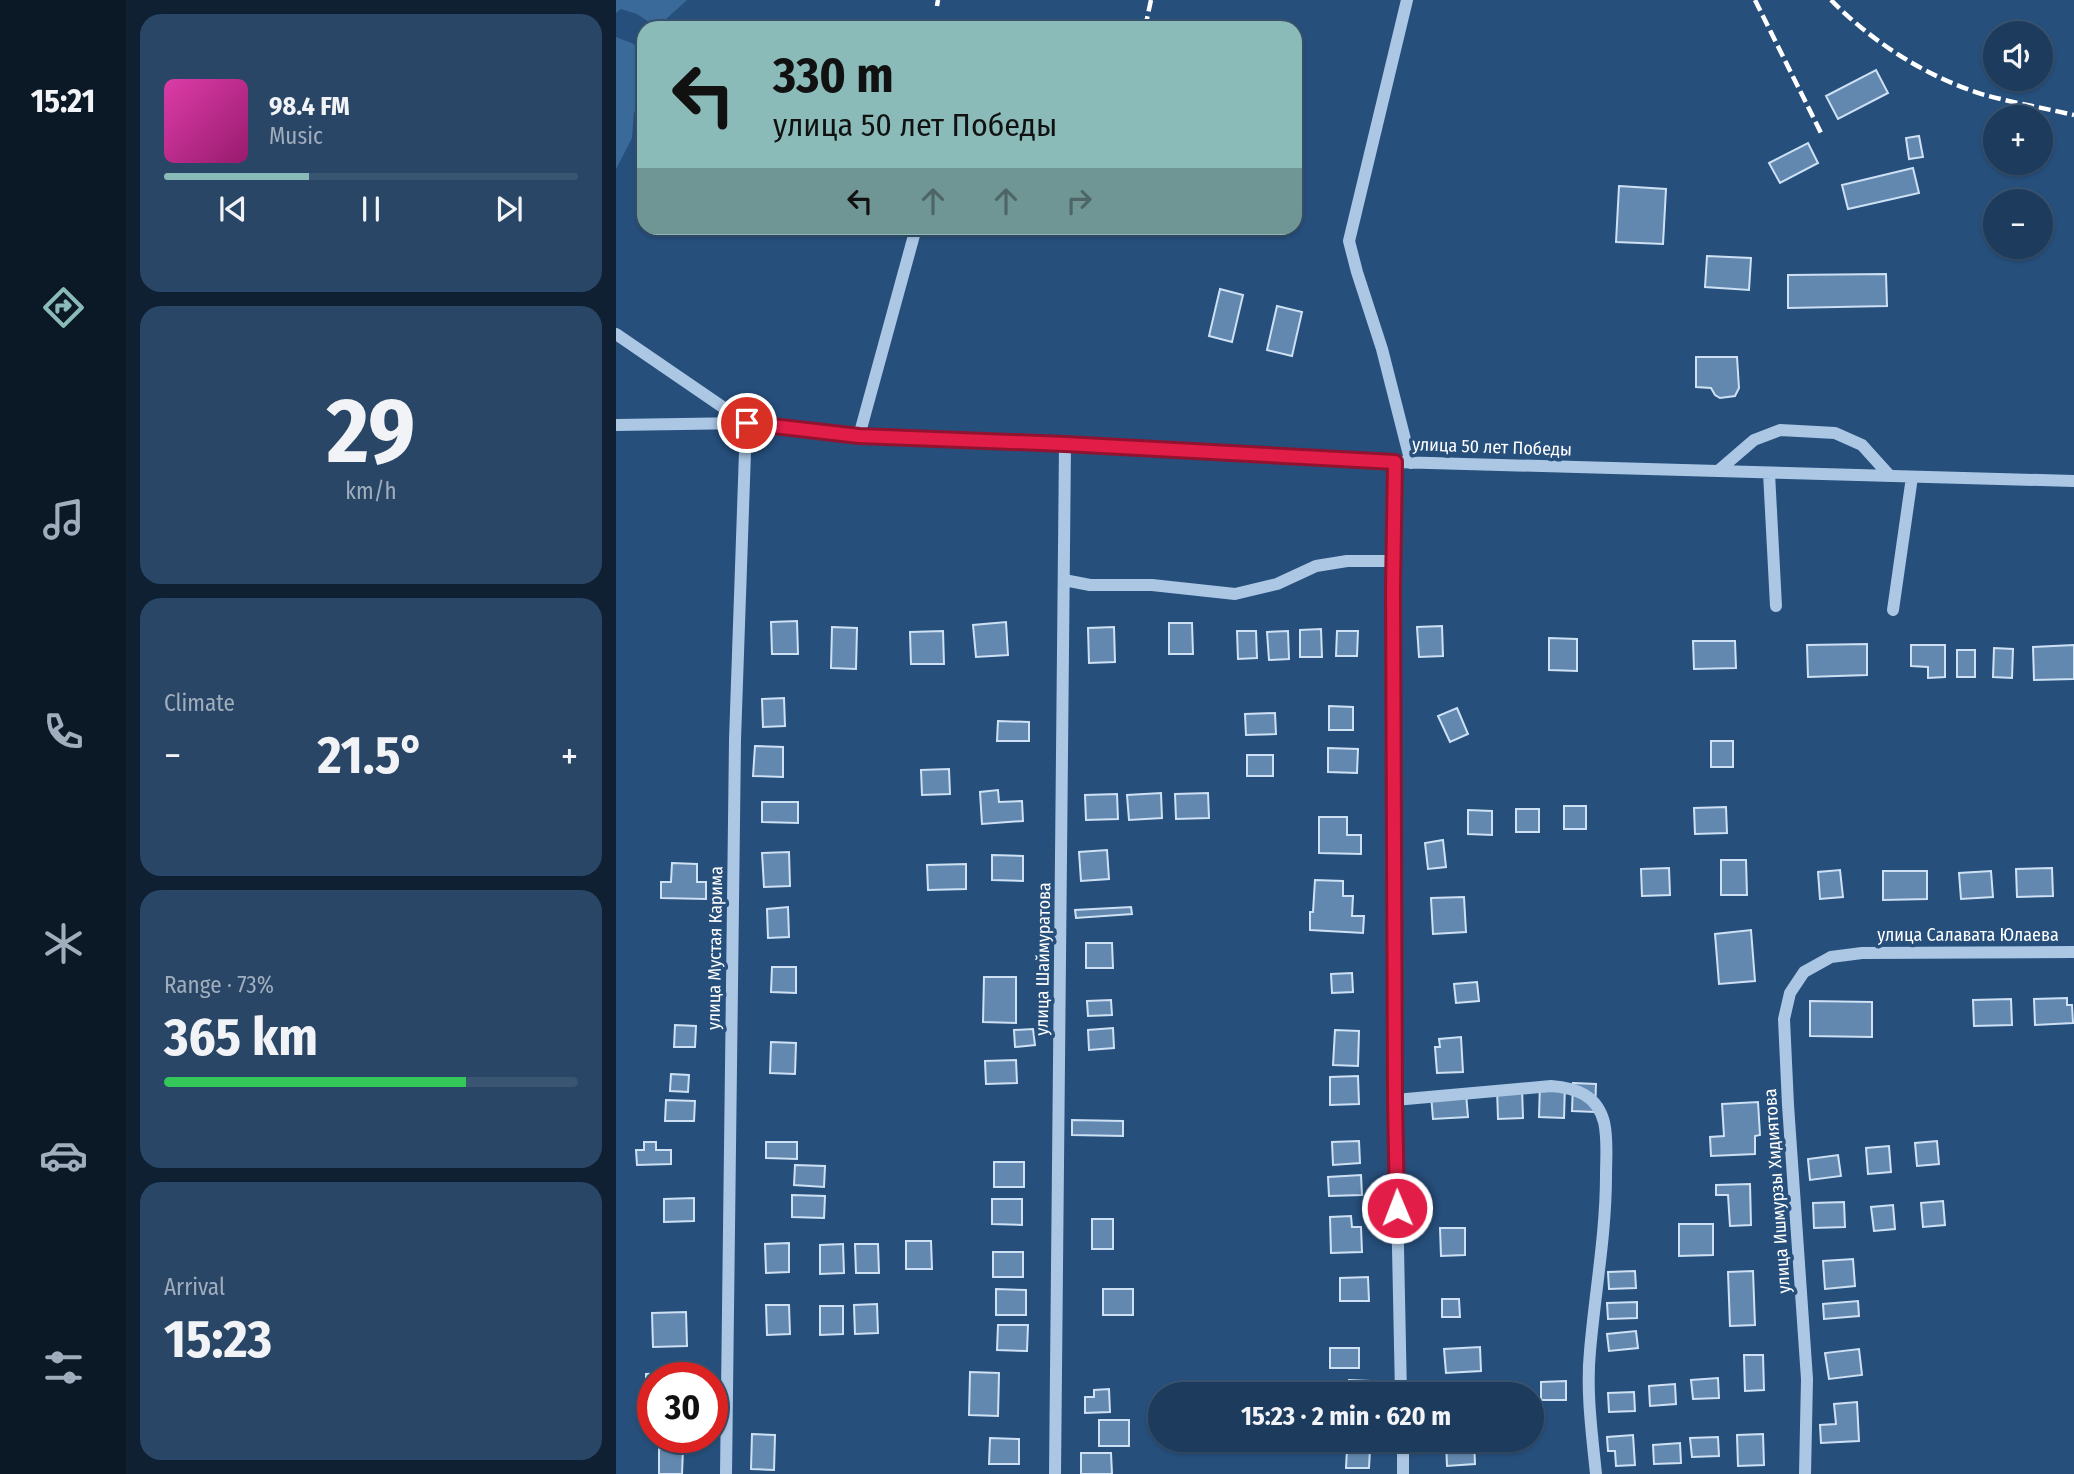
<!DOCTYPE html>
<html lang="en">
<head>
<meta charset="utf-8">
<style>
	body { margin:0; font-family:"Fira Sans Condensed",sans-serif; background:#294666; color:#f1f3f6; height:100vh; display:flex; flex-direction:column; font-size:26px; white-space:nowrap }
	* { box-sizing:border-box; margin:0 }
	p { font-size:23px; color:#a0adbc }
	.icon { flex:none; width:38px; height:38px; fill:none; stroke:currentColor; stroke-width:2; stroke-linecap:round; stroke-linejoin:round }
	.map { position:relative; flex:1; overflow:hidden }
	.panel { display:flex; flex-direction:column; gap:14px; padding:14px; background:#0f2033; width:490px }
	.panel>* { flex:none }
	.top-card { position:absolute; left:21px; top:21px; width:665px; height:214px; border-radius:21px; box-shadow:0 2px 5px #0004,0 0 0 2px #3a5572; background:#8bbbb9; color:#111; overflow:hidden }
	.controls { position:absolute; left:1367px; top:21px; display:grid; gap:14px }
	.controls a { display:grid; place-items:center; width:70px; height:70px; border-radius:50%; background:#1c3b5d; box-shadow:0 2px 5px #0004,0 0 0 2px #3a5572; font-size:35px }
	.speed { position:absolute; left:21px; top:1362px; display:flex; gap:14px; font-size:35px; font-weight:700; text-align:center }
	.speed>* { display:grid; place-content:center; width:91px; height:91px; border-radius:50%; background:#1c3b5d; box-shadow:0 2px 5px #0004,0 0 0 2px #3a5572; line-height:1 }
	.speed .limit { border:10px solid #d22; background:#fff; color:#111 }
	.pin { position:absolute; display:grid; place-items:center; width:60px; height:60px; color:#fff; margin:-30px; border:4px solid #fff; border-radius:50%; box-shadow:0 2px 7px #0007 }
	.me { position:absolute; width:77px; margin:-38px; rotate:359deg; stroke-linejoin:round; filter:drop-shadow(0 0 5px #0008) }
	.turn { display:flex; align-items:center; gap:24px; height:147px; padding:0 21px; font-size:32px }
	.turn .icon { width:91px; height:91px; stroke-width:2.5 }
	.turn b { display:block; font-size:49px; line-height:60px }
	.lanes { display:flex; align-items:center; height:66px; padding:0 21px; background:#0003; justify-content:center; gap:35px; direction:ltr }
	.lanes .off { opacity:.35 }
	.big { font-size:52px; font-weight:700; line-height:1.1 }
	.panel .widget { flex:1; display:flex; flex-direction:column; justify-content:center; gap:10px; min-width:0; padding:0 24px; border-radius:21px; background:#294666 }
	.panel .dial { align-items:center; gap:0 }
	.dial b { font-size:91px; line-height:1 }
	.song { display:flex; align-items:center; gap:21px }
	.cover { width:84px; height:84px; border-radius:10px; background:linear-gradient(135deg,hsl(320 70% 55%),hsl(320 70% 35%)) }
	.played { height:7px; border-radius:4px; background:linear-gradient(90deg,#8bbbb9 35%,#3a5572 35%) }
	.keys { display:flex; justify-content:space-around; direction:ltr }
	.heat { display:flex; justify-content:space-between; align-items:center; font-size:38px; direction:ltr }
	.charge { height:10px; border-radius:5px; background:linear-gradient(90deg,#34c759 73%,#3a5572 0) }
	.trip { position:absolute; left:532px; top:1382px; width:396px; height:70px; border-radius:35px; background:#1c3b5d; box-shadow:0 2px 5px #0004,0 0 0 2px #3a5572; font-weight:700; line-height:70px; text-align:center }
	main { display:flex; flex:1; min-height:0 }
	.tabs { display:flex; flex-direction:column; width:126px; justify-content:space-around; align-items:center; background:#0b1825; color:#a0adbc }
	.tabs .icon { width:49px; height:49px }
	.tabs .on { color:#8bbbb9 }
	.tabs b { font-size:32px; color:#f1f3f6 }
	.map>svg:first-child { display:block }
	.green { fill:#3a6a99 }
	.building { fill:#6388af; stroke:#cee1f4; stroke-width:2 }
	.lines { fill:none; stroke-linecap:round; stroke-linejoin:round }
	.minor { stroke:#abc7e4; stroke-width:12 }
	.rail { stroke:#fff; stroke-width:4.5; stroke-dasharray:12 5; stroke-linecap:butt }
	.route-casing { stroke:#92132f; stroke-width:18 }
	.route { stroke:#e11d48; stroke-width:12 }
	.labels { text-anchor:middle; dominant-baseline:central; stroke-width:7; stroke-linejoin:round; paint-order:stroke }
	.street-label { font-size:18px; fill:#fff; stroke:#264f7c }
</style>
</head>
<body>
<main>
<nav class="tabs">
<b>15:21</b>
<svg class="icon on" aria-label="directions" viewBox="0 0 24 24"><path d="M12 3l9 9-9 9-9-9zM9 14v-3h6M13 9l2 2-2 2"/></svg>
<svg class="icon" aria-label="music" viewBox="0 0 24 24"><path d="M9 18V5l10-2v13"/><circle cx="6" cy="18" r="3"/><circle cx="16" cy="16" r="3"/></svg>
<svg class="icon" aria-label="phone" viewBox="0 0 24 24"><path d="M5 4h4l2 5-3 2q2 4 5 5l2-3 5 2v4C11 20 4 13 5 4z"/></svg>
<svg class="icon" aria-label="climate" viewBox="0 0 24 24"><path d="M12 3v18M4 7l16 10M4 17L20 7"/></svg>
<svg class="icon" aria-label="car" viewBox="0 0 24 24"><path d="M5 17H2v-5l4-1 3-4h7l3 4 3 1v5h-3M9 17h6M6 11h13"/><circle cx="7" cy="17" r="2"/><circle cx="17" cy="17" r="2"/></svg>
<svg class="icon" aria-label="filters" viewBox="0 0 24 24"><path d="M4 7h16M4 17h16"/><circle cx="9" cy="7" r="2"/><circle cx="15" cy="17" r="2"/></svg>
</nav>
<section class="panel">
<div class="widget">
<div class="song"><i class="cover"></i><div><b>98.4 FM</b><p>Music</p></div></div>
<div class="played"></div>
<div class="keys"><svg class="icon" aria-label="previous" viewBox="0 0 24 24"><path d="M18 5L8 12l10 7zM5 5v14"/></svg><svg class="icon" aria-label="pause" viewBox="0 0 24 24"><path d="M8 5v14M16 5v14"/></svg><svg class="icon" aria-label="next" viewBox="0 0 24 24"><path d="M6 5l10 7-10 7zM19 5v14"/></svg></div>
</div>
<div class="widget dial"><b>29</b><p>km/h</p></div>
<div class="widget"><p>Climate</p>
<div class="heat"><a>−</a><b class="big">21.5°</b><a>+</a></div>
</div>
<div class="widget"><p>Range · 73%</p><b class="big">365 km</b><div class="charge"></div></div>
<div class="widget"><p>Arrival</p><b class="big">15:23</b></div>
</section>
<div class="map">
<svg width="1458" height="1474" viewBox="0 0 1458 1474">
	<rect width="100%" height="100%" fill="#264f7c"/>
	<path class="green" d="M0,0H71L49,20L33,22L21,14L5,9L0,13Z
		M0,37L28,48V84L18,113L16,138L0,169Z"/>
	<path class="building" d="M1260,70L1272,93L1222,119L1210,96Z
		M1303,136L1307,157L1293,159L1290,138Z
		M1192,143L1202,163L1164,183L1153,163Z
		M1297,168L1303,193L1232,209L1226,185Z
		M1003,186L1050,189L1047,244L1000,242Z
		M1091,256L1135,258L1133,290L1089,287Z
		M1270,274L1271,306L1172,308V275Z
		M604,289L627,295L616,342L593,336Z
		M661,306L686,312L676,356L651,350Z
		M1080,357H1121L1123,388L1119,396L1104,398L1099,395L1095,388L1080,387Z
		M181,621L182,654H156L155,622Z
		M390,622L392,655L360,657L357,625Z
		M553,623H576L577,654H553Z
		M826,626L827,656L803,657L801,627Z
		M216,627L241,628L240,669L215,668Z
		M498,627L499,662L473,663L472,628Z
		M705,629L706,657H684V630Z
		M327,631L328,664H295L294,632Z
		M621,631H640L641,658L622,659Z
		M672,631L673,659L653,660L651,632Z
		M721,631H742L741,656H720Z
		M933,638L961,639V671L933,670Z
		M1077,641H1119L1120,668L1078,669Z
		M1251,644V675L1192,677L1191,645Z
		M1295,645H1329V677L1312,678V667L1295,666Z
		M1458,645V679L1418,680L1417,647Z
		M1378,648L1397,649L1396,678L1377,677Z
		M1341,650H1359V677H1341Z
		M168,698L169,726L147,727L146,699Z
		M713,706L737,707V730H713Z
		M841,708L852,734L834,742L822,716Z
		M659,713L660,734L630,735L629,714Z
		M382,721L413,722V741H381Z
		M1095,741H1117V767H1095Z
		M139,746L167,747V777L137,776Z
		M712,748L742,749L741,773L712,772Z
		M631,755H657V776H631Z
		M333,769L334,794L306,795L305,770Z
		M382,790L383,802L406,801L407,821L366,824L364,792Z
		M545,793L546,818L513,820L511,795Z
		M592,793L593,818L560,819L559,794Z
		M501,794L502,819L470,820L469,795Z
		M146,802H182V823L146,822Z
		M948,806H970V829H948Z
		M1110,807L1111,833L1079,834L1078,808Z
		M900,809H923V832H900Z
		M852,810L876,811V835L852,834Z
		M703,817H731V835H745V854L703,853Z
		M827,840L830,867L812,869L809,843Z
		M491,850L493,879L465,881L463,852Z
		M173,852L174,886L148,887L146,853Z
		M376,855L407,856V881L376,880Z
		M1105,860H1130L1131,895H1105Z
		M56,863L81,864V882H90V899L45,898V882H55Z
		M350,864V889L312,890L311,865Z
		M1053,868L1054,895L1026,896L1025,869Z
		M1436,868L1437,896L1401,897L1400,869Z
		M1224,870L1227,897L1204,899L1202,872Z
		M1267,871H1311V899L1267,900Z
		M1375,871L1377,897L1345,899L1343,873Z
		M699,880L727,881V896H737L736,916H748L747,933L694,930V912H697Z
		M848,897L850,932L817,934L815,898Z
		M172,907L173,937L152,938L151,909Z
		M515,907L516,914L460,918L459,910Z
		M1135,930L1139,981L1103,984L1099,934Z
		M470,943H496L497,968H470Z
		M156,967H180V993L155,992Z
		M736,973L737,992L716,993L715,974Z
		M368,977H400V1023L367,1022Z
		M861,982L863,1001L840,1003L838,984Z
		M1451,998V1005H1456L1457,1023L1419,1025L1418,999Z
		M1395,999L1396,1025L1358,1026L1357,1000Z
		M495,1000L496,1015L472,1016L471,1001Z
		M1194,1001L1256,1002V1037L1194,1036Z
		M59,1025L80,1026L79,1047H58Z
		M497,1028L498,1048L473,1050L472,1030Z
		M417,1029L419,1045L399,1047L398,1030Z
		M719,1030L743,1031L742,1066L717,1065Z
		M845,1037L847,1072L821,1073L819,1047H824L823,1039Z
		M155,1042L180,1043L179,1074L154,1073Z
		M400,1060L401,1083L370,1084L369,1061Z
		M55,1074L73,1075L72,1092L54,1091Z
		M742,1076L743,1104L714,1105V1077Z
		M924,1083L949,1084L948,1118L923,1117Z
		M957,1083L980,1084L979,1112L956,1111Z
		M906,1087L907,1118L882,1119L881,1088Z
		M850,1093L852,1117L817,1119L815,1095Z
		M50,1100L79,1101L78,1121H49Z
		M1142,1102L1144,1135L1139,1136V1154L1095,1156L1094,1137L1108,1136L1106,1104Z
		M456,1120L507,1121V1136L456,1135Z
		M743,1141L744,1163L717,1165L716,1142Z
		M1321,1141L1323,1164L1301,1166L1299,1143Z
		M28,1142H40V1150H55V1164L21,1165L20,1150H28Z
		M150,1142H181V1159L150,1158Z
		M1273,1146L1275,1172L1252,1174L1250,1148Z
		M1222,1155L1225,1176L1194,1180L1192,1159Z
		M378,1162H408V1187H378Z
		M179,1165L209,1166L208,1187L178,1185Z
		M745,1175L746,1195L713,1196L712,1177Z
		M1134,1184L1135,1225L1114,1226L1112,1195H1100V1185Z
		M176,1195L209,1196L208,1218L176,1217Z
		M78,1198V1221L48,1222V1199Z
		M376,1199H406V1225L376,1224Z
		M1327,1201L1329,1225L1307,1227L1305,1203Z
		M1228,1202L1229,1227L1198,1228L1197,1203Z
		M1277,1205L1279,1229L1258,1231L1255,1207Z
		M735,1216L736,1227H745L746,1252L715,1253L714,1217Z
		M476,1219H497V1249H476Z
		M1063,1224H1097V1255L1063,1256Z
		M824,1228H849V1255L825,1256Z
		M290,1241H315L316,1269H290Z
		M173,1243V1272L150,1273L149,1244Z
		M227,1244L228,1273L204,1274V1245Z
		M239,1244H262L263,1273H240Z
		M377,1252H407V1277H377Z
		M1237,1259L1239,1286L1209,1289L1207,1261Z
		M1019,1271L1020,1288L993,1289L992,1272Z
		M1137,1271L1139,1325L1114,1326L1112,1272Z
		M752,1277L753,1301H724V1278Z
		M380,1289L410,1290V1315H380Z
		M487,1289H517V1315H487Z
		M826,1299H843L844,1317H826Z
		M1242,1301L1243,1316L1208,1319L1207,1304Z
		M1021,1302V1318L992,1319L991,1303Z
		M261,1304L262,1333L239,1334L238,1305Z
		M150,1305H173L174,1334L151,1335Z
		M204,1306H227V1334L204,1335Z
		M70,1312L71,1346L37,1347L36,1313Z
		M382,1325H412L411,1351L381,1350Z
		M1020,1331L1022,1348L993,1351L991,1334Z
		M864,1347L865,1371L830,1373L828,1349Z
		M714,1348H743V1368H714Z
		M1243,1349L1246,1375L1213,1379L1209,1353Z
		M1128,1355H1147L1148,1390L1129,1391Z
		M354,1372L383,1373L382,1416L353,1415Z
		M61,1373V1377H37V1393L30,1394V1374Z
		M1102,1378L1103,1398L1077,1399L1075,1380Z
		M733,1380L754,1381L753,1395H733Z
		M950,1381V1400H925V1382Z
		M1059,1384L1060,1404L1034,1406L1033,1386Z
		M493,1389L494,1412L469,1413V1397H478V1390Z
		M1018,1392L1019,1411L993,1412L992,1393Z
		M1241,1402L1243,1441L1205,1443L1204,1425L1220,1424L1218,1404Z
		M483,1420H513V1446H483Z
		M136,1434L159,1435L158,1470L135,1469Z
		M1147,1434L1148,1465L1122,1466L1121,1435Z
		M1017,1435L1019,1465L1000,1466L999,1451H992L991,1437Z
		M1102,1437L1103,1456L1076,1457L1074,1438Z
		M374,1438L403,1439V1464H373Z
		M858,1440L859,1464L831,1466L830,1442Z
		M1064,1443L1065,1463L1038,1464L1037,1445Z
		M43,1449H67L66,1474H43Z
		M731,1449H754L753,1468H730Z
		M465,1453H495L496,1474H465Z"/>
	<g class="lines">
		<path class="minor" d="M791,0L733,241L741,272L766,349L795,463
			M0,334L130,423L119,740L110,1474
			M0,425L130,423L243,436L449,445L779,462L1458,481
			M243,436L300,228
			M779,462L777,561L779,1100L785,1395
			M1102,471L1138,440L1164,430L1219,433L1246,445L1274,476
			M1153,473L1160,606
			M448,580L474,585H536L619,594L661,584L700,566L731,561H777
			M1277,610L1296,477
			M779,1100L935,1086C960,1088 981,1095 988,1122C992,1139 990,1158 990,1175C990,1234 979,1292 974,1351C970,1392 976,1434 980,1474
			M787,1440V1474
			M439,1474L449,445
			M1189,1474L1191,1379L1172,1105L1168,1019L1174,993L1188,972L1215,957L1246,953L1458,952"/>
		<path class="rail" d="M1139,0L1205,133
			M1215,0C1256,42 1312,78 1369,95C1398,103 1428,108 1458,115
			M321,6L322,0
			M529,28L535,0"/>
	</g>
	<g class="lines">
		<g class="route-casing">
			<path id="route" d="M131,423L243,436L449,444L779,462L777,588L779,1100L781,1208"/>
		</g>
		<use href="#route" class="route"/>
	</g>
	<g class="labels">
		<g class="street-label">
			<text transform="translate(876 447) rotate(2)">улица 50 лет Победы</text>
			<text x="1352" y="935">улица Салавата Юлаева</text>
			<text transform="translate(99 948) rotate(-89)">улица Мустая Карима</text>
			<text transform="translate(427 959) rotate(-89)">улица Шаймуратова</text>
			<text transform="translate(1161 1191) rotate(-94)">улица Ишмурзы Хидиятова</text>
		</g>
	</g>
</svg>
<div class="controls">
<a><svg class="icon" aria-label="sound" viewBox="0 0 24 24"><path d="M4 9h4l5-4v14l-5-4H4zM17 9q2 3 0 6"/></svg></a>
<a>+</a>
<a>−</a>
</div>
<div class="speed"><div class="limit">30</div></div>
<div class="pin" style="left:131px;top:423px;background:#d93025"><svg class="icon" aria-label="arrive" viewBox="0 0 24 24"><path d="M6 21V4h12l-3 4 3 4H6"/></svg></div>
<svg class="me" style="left:781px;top:1208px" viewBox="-20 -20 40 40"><circle r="17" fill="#e11d48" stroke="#fff" stroke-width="3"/><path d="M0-11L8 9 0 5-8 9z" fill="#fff"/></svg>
<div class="trip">15:23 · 2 min · 620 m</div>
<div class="top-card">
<div class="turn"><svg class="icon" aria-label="left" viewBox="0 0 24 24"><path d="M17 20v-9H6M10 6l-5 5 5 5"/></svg><div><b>330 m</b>улица 50 лет Победы</div></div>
<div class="lanes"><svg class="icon" aria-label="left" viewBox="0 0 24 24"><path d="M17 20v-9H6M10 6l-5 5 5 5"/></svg><svg class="icon off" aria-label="ahead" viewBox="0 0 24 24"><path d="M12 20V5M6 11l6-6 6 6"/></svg><svg class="icon off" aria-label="ahead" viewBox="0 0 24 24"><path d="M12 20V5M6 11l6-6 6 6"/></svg><svg class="icon off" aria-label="right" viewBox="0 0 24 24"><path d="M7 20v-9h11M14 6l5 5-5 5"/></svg></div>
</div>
</div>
</main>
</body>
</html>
